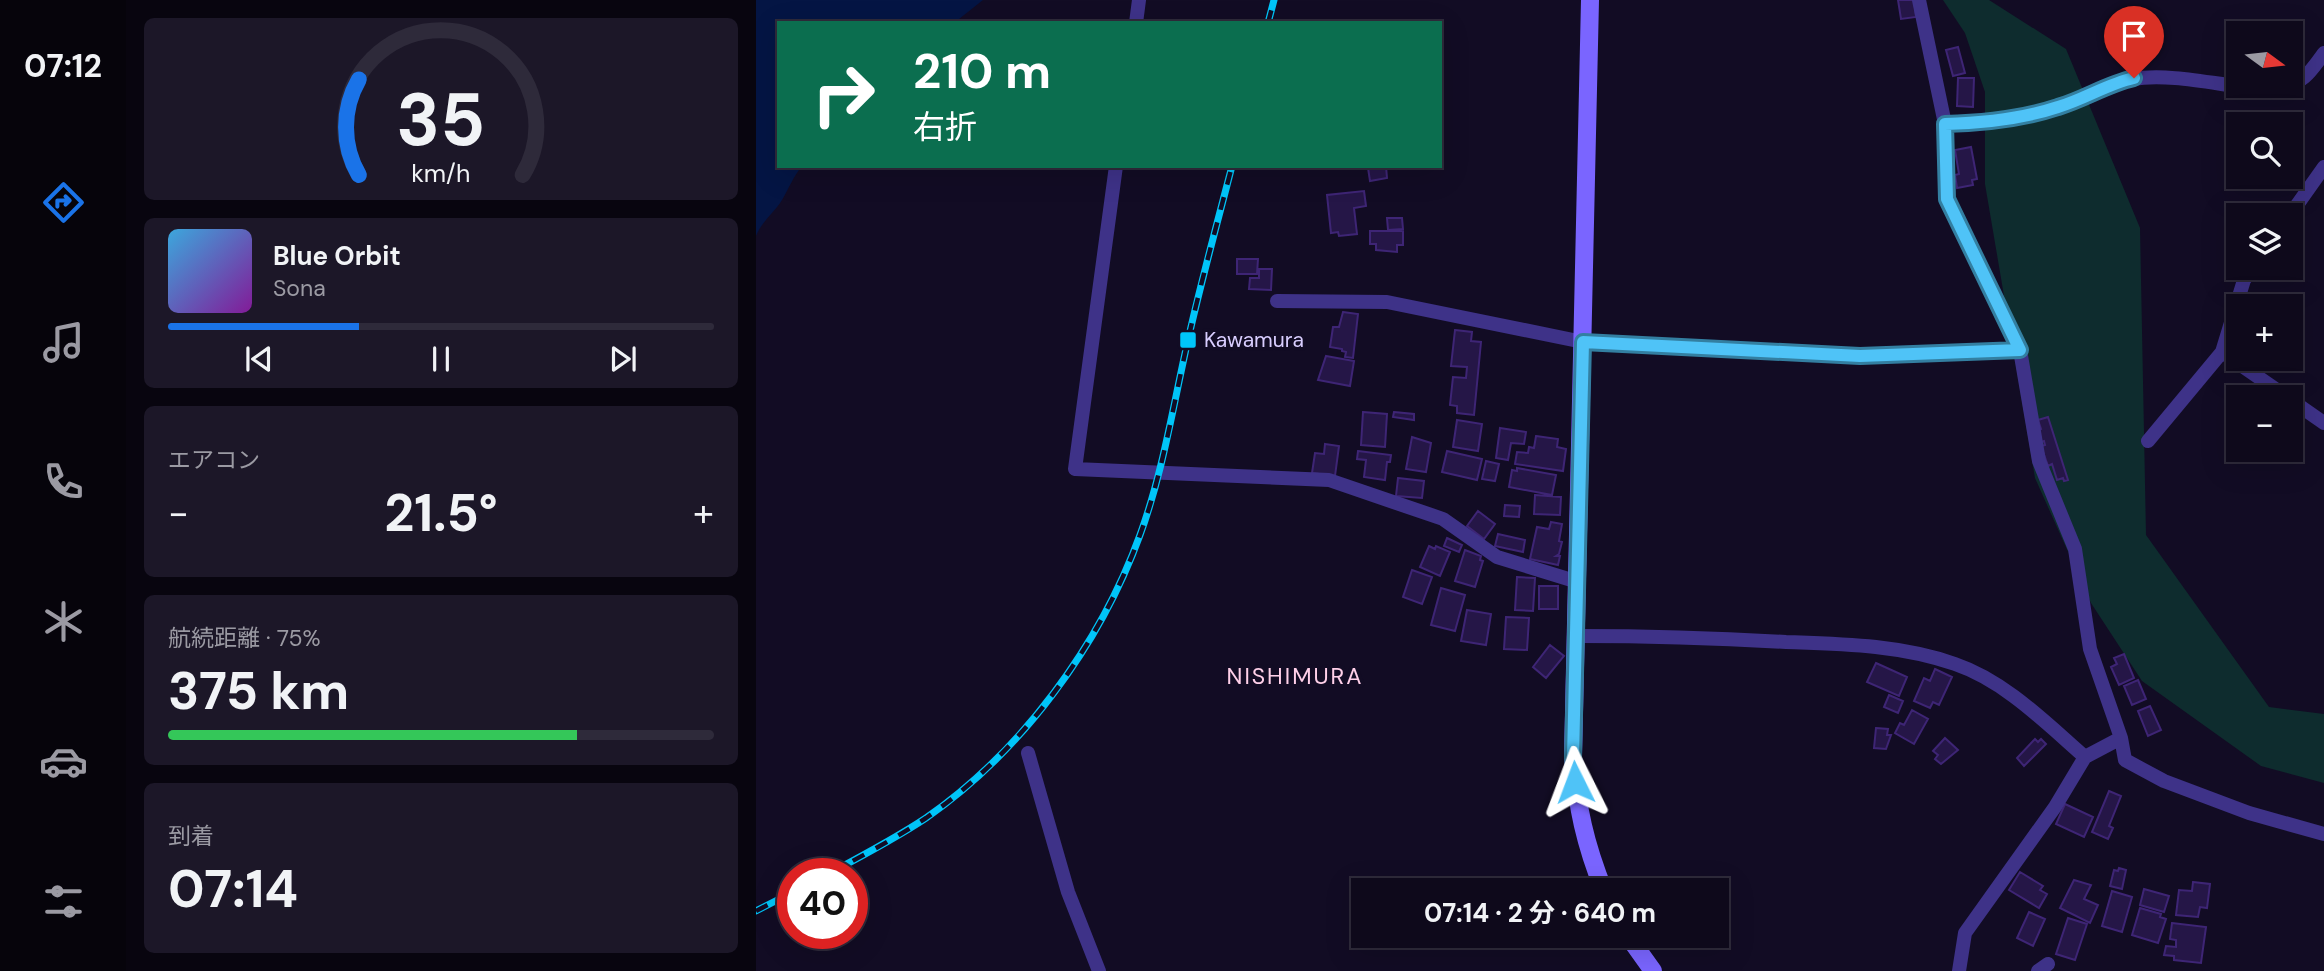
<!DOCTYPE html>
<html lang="ja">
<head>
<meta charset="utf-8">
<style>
	body { margin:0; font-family:"DM Sans","Noto Sans JP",sans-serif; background:#1c1728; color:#f1f3f6; height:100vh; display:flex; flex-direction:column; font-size:26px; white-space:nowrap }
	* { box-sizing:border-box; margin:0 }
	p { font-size:23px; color:#9b9aa3 }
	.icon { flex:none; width:38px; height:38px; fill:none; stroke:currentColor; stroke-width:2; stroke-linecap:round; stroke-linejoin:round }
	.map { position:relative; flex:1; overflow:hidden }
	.panel { display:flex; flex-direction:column; gap:18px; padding:18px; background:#08050f; width:630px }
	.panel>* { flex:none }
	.guide { position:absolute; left:21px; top:21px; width:665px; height:147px; border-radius:0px; box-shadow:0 7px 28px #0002,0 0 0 2px #2e2a3a; background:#0b6e4f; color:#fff; overflow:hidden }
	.needle { width:46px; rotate:105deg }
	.controls { position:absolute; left:1470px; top:21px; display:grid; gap:14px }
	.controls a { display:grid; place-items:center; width:77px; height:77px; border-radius:0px; background:#0e091b; box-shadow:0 7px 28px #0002,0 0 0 2px #2e2a3a; font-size:35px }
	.speed { position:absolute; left:21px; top:858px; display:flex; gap:14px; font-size:35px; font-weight:700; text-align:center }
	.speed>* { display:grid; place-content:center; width:91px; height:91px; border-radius:50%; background:#0e091b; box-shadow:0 7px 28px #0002,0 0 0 2px #2e2a3a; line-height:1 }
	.speed .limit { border:10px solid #d22; background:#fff; color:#111 }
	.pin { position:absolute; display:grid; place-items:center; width:60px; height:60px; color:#fff; margin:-72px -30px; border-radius:50% 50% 50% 0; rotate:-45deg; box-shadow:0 0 7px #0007 }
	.pin .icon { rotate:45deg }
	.me { position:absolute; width:77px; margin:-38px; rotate:357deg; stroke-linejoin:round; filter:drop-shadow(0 0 5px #0008) }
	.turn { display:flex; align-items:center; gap:24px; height:147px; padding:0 21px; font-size:32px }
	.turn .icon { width:91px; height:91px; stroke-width:2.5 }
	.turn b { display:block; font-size:49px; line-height:60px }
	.big { font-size:52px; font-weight:700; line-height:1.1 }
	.panel .widget { flex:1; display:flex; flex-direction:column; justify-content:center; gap:10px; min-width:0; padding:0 24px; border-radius:10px; background:#1c1728 }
	.panel .dial { align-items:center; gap:0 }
	.dial svg { height:182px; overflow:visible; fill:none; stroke:#2e2a3a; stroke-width:7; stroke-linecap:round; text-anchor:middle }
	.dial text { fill:#f1f3f6; stroke:none }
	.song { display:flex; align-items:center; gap:21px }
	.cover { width:84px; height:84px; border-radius:10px; background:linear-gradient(135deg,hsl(200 70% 55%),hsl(290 70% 35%)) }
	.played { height:7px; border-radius:4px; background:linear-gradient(90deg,#1a73e8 35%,#2e2a3a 35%) }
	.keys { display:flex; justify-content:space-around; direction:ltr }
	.heat { display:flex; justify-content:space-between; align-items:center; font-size:38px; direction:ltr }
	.charge { height:10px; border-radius:5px; background:linear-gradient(90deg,#34c759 75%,#2e2a3a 0) }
	.trip { position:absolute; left:595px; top:878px; width:378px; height:70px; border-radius:0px; background:#0e091b; box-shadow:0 7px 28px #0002,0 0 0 2px #2e2a3a; font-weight:700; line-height:70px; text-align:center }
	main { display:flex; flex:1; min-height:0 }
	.dock { display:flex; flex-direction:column; width:126px; justify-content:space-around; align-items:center; background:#06040b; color:#9b9aa3 }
	.dock .icon { width:49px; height:49px }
	.dock .active { color:#1a73e8 }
	.dock b { font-size:32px; color:#f1f3f6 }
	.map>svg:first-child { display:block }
	.green { fill:#0e2c2e }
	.water { fill:#041544 }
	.building { fill:#251647; stroke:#3e2575; stroke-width:2 }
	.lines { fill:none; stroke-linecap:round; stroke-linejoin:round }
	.street { stroke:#3e3288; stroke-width:14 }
	.secondary { stroke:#7a65ff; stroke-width:18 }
	.rail-casing { stroke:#00c5f9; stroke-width:7 }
	.rail { stroke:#120c24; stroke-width:4.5; stroke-dasharray:13; stroke-linecap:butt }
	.route-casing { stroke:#337fa1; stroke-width:18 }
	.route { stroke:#4fc3f7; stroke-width:12 }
	.poi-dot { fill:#00c5f9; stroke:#120c24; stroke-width:2.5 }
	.labels { text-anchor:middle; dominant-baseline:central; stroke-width:7; stroke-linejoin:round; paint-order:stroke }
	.poi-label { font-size:21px; fill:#d9ceff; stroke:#120c24; text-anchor:start }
	.neighbourhood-label { font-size:23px; letter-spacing:2px; fill:#ffd0e9; stroke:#120c24 }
</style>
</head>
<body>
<main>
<nav class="dock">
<b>07:12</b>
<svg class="icon active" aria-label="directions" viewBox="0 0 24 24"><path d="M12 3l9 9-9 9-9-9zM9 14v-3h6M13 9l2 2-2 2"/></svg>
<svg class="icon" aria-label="music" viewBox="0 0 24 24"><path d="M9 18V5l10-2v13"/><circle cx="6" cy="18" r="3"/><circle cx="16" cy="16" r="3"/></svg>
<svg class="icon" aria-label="phone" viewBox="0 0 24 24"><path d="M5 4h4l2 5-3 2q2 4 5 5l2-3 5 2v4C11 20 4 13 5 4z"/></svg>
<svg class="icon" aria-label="climate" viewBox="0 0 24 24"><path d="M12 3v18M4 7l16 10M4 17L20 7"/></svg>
<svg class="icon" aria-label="car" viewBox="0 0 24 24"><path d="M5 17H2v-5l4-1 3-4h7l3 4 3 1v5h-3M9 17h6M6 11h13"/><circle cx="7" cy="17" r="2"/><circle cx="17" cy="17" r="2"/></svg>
<svg class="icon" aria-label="filters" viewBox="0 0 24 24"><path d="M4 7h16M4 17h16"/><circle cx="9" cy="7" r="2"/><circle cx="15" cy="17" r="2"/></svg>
</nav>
<section class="panel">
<div class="widget dial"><svg viewBox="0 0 100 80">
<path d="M14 69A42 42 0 1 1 86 69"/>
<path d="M14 69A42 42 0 0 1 14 27" stroke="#1a73e8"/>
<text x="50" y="56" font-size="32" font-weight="700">35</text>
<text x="50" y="72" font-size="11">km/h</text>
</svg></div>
<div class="widget">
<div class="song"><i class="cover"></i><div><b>Blue Orbit</b><p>Sona</p></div></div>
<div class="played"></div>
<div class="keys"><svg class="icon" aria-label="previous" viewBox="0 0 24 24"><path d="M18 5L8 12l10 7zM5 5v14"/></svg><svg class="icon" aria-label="pause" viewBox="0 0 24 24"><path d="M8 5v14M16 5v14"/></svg><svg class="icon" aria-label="next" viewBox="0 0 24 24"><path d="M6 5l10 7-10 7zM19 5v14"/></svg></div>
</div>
<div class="widget"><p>エアコン</p>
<div class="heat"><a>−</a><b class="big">21.5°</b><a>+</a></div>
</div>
<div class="widget"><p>航続距離 · 75%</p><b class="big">375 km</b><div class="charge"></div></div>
<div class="widget"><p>到着</p><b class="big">07:14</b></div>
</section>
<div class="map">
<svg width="1568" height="971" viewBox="0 0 1568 971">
	<rect width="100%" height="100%" fill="#120c24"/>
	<path class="green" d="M1187,0H1233L1310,49L1384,228L1390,535L1513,707L1568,714V783L1505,766L1386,681L1335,603L1279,478L1229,184V92L1209,33Z"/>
	<path class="water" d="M0,0H227L198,23H23V166H46C37,177 33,188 26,200C18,213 6,221 0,236Z"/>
	<path class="building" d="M1142,0H1158L1160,17L1145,19Z
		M1202,47L1209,73L1197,76L1190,50Z
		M1202,78H1218L1217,107L1201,106Z
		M1215,147L1221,179L1216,180L1217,185L1201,188L1199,175L1203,174L1199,150Z
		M630,166L631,178L614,181L612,168Z
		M608,191L610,206L598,208L601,234L583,236L582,232L575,233L571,195Z
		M631,218H646L647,229L632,230Z
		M614,231H647V245H641V252L620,250V244H614Z
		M481,259H502L501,274H481Z
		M503,269H516L515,290L493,289L494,278H503Z
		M587,312L602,314L597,358L589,357L590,352L586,351V349L574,347L577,327H583Z
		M699,330L716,332L715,341L725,342L718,415L701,413V406L694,405L697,377L710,378L711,367L695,366Z
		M570,356L598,361L594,386L562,380Z
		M607,412L631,414L629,447L605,445Z
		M638,412L658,414V420L637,417Z
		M1292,417L1312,480L1308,481L1307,478L1301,480L1296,464L1292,466L1285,446L1289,445L1288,441L1285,442L1281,431L1285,429L1282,420Z
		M701,420L726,424L722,451L697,447Z
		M744,428L770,432L768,444L755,443L752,460L740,458Z
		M780,436L802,439L801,447L810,449L807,471L759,464L761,452L772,453L773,447L778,448Z
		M656,437L675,443L670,472L650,469Z
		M569,444L583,446L579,476L556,473L559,453L568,454Z
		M602,451L635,455L634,462H631L629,480L608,477L610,460L601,459Z
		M691,451L726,459L721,480L686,472Z
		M730,461L743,464L739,481L726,479Z
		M761,468L800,475L796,495L753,487L756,470L761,471Z
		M642,478L668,481L666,498L640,496Z
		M779,495L805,497L804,515L778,514Z
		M749,505L764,506L763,517L748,516Z
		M722,511L739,524L728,539L711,526Z
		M795,522L806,524L803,541L806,542L803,554L800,556H804L802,565L774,559L781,527L793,529Z
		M742,534L769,540L767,552L739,546Z
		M691,538L706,545L703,552L688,546Z
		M673,546L679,549L680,546L694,552L684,576L664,567Z
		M709,550L725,556L724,560L727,561L719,587L699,581Z
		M656,570L676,577L666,604L647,597Z
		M761,577L779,578L777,611L759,610Z
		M783,586H802V609H783Z
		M685,588L709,595L699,631L675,625Z
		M711,610L735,614L730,645L705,641Z
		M750,617L773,618L771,650L748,649Z
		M794,645L808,656L790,678L777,667Z
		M1368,654L1378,678L1363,685L1355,667L1361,664L1358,658Z
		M1120,663L1151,677L1143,696L1111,682Z
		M1179,669L1196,677L1183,705L1177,702L1174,708L1158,701L1168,678L1174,681Z
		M1382,680L1390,699L1376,705L1368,686Z
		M1133,695L1147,701L1142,713L1128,707Z
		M1394,706L1405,730L1392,736L1382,711Z
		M1156,710L1172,719L1158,744L1139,733L1144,723L1148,725Z
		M1120,728L1132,729L1131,735H1135L1130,749L1118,748Z
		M1189,738L1202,750L1185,764L1179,759L1182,755L1177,751Z
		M1279,739L1282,742L1285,739L1290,744L1268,766L1261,758Z
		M1353,791L1365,796L1353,826L1357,828L1352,839L1336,832Z
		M1309,804L1337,817L1328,837L1300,824Z
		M1363,868L1370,870L1366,889L1354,886L1358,870L1362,871Z
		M1264,872L1287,886L1284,890L1291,894L1283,908L1253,890Z
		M1318,880L1335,885L1328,899L1342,905L1334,923L1304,908Z
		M1437,882L1454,884L1451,908L1444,907L1442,917L1420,915L1423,890L1436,891Z
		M1388,889L1413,896L1408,912L1384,905Z
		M1356,891L1376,897L1366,932L1346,926Z
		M1384,908L1405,914L1404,917L1410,919L1402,943L1376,935Z
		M1273,912L1289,919L1277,946L1261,938Z
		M1312,918L1331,924L1319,960L1300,954Z
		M1416,923L1450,927L1445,963L1418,960V956L1408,955L1410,946L1420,947V940L1414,939Z"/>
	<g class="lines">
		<path class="street" d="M1163,0L1189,124L1191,199L1264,350L1283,461L1319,549L1334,649L1365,738L1369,760L1408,781L1493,813L1568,834
			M380,23L383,0
			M1189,124C1227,122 1264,119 1301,108C1327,100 1349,83 1376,79C1422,72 1475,89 1522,90C1548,82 1553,74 1568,53
			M360,166L319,469L573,480L687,519L741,557L822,582
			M1534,215L1568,167
			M521,301L631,302L827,342L1104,356L1264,350
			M1466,352L1531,397
			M1535,400L1568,423
			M1392,441L1466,352L1488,280L1497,268
			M822,636C891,636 961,638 1030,642C1088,644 1144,645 1199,664C1249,681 1290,723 1329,757
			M272,753L312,892L343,971
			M1203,971L1209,933L1299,807L1329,757L1365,738
			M1282,971L1292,964"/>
		<path class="secondary" d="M834,0L817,757C821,807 829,844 848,891
			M872,936L897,971"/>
		<g class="rail-casing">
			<path id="rail" d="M512,23L518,0
				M74,873C106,856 140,838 170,818C266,751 344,645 384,535C407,472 417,406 432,340C445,282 461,224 476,166
				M0,911L37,892"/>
		</g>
		<use href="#rail" class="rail"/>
	</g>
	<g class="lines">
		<g class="route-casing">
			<path id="route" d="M819,782L817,757L827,342L1104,356L1264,350L1191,199L1189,124C1227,123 1266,119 1302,107C1329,99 1351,84 1378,78"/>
		</g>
		<use href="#route" class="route"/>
	</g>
	<rect class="poi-dot" x="423" y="331" width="18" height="18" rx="3.5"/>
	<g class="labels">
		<g class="poi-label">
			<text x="448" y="340">Kawamura</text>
		</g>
		<g class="neighbourhood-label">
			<text x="539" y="676">NISHIMURA</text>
		</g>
	</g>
</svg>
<div class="controls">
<a><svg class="needle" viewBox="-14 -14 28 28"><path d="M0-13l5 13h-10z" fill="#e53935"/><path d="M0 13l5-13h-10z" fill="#9b9aa3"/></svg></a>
<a><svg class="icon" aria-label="search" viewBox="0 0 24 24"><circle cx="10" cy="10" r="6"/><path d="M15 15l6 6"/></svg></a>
<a><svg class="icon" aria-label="layers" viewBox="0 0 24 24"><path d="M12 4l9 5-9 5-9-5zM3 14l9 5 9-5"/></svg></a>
<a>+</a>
<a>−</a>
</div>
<div class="speed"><div class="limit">40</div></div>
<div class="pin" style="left:1378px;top:78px;background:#d93025"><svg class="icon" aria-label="arrive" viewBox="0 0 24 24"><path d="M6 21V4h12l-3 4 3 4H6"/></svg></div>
<svg class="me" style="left:819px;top:782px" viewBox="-20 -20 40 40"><path d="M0-17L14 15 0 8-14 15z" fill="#4fc3f7" stroke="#fff" stroke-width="4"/></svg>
<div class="trip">07:14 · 2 分 · 640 m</div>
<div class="guide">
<div class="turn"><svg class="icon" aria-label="right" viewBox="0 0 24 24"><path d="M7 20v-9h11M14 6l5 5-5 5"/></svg><div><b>210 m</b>右折</div></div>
</div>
</div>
</main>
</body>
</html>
